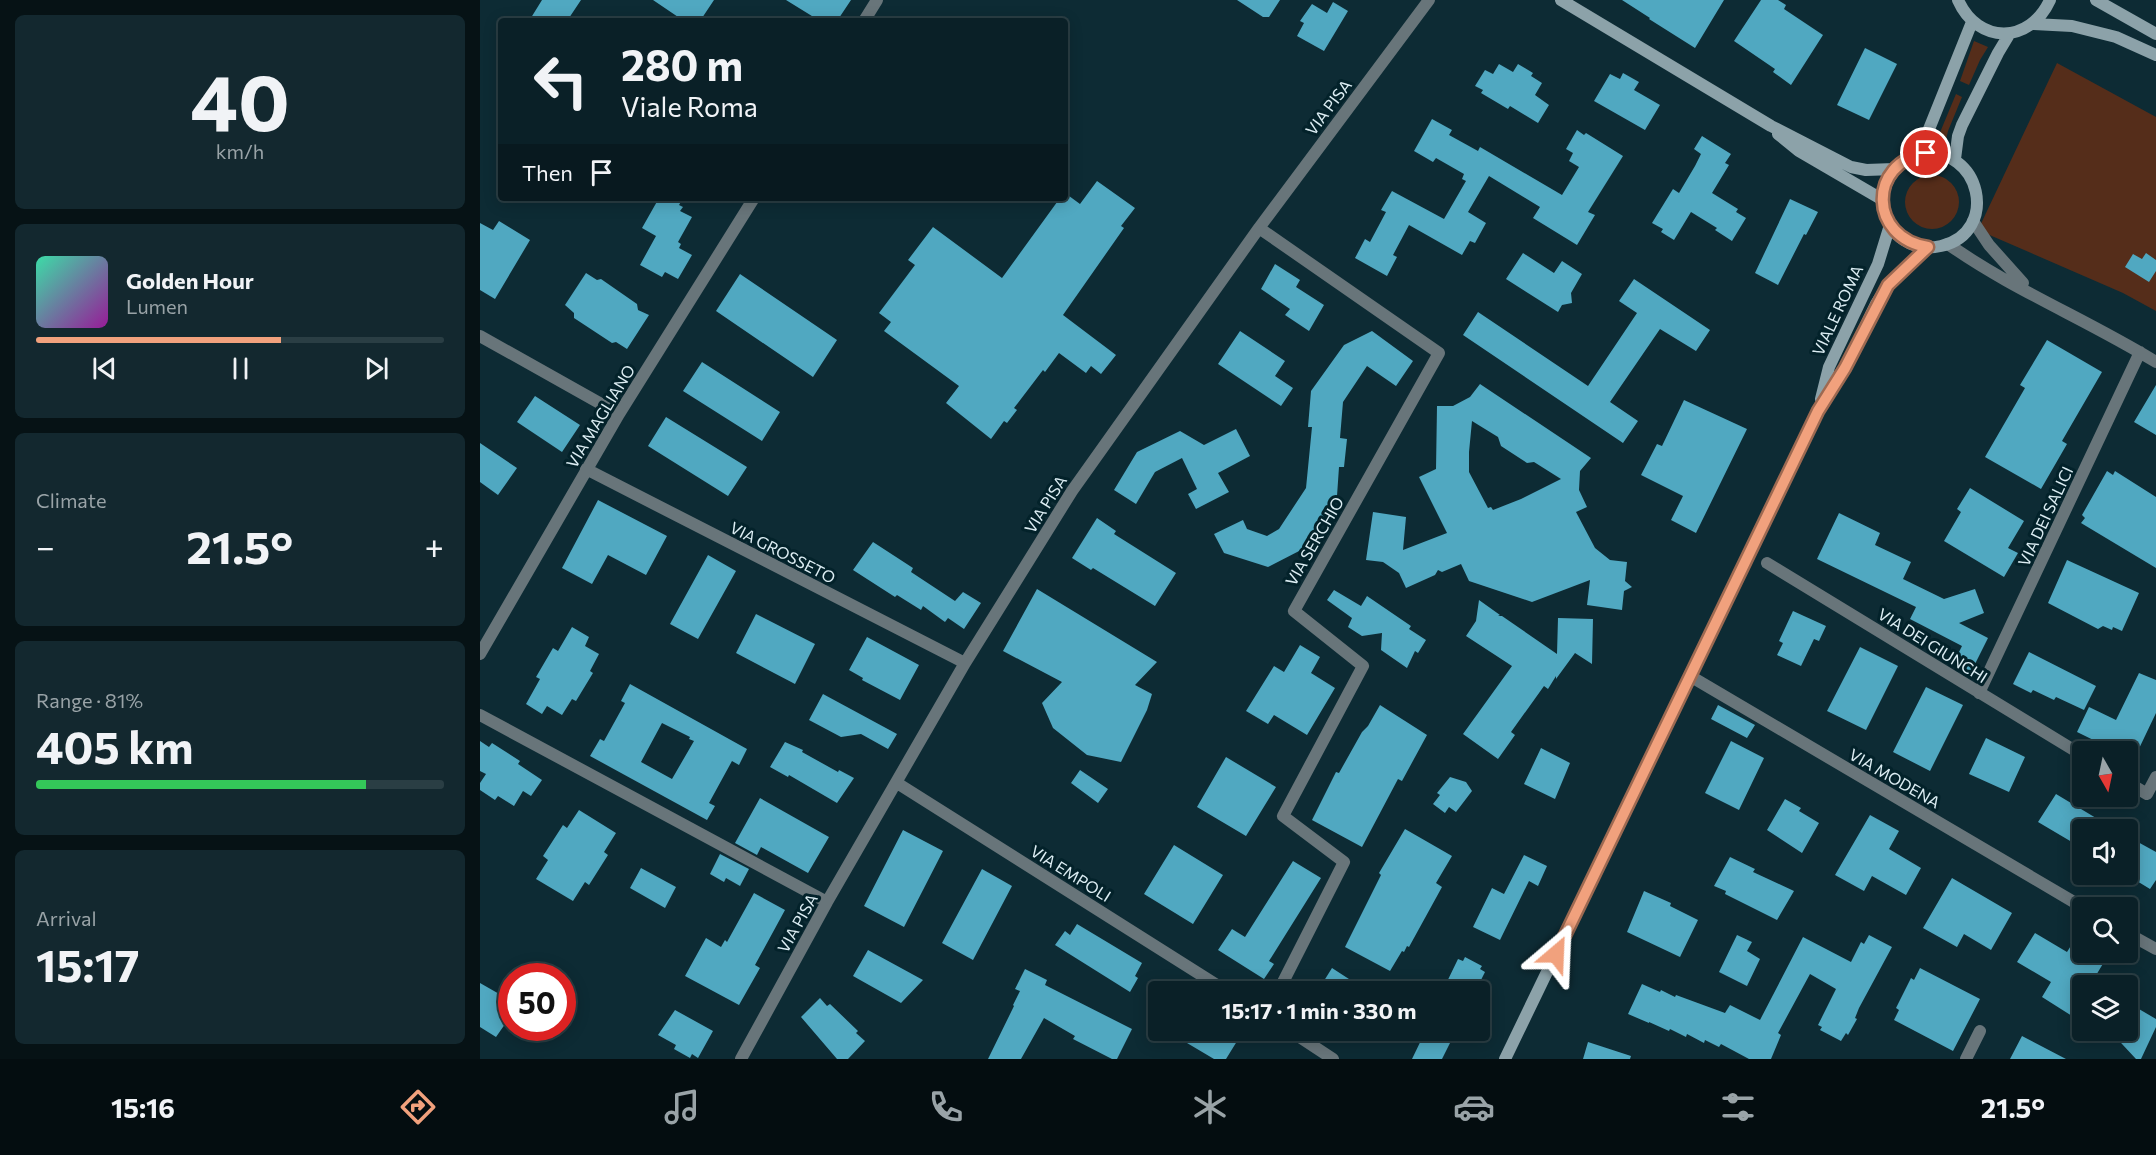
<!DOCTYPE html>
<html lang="en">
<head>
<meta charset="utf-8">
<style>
	body { margin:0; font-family:Commissioner,sans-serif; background:#13282f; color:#f1f3f6; height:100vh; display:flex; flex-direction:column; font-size:22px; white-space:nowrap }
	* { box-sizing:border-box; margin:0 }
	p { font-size:20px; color:#99a3a7 }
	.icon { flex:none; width:33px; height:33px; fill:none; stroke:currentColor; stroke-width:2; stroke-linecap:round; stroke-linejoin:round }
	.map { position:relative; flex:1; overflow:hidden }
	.details { display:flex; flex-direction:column; gap:15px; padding:15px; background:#061215; width:480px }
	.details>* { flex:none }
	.hud { position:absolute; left:18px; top:18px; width:570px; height:183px; border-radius:6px; box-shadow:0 3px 15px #0003,0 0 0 2px #2a3e44; background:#0a2027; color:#f1f3f6; overflow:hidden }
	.needle { width:39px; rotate:171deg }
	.controls { position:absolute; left:1592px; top:741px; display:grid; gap:12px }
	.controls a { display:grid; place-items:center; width:66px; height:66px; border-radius:6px; background:#0a2027; box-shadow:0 3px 15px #0003,0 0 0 2px #2a3e44; font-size:30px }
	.speed { position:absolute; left:18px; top:963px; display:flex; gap:12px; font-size:30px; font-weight:700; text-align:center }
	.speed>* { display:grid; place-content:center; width:78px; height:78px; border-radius:50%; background:#0a2027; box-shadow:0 3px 15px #0003,0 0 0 2px #2a3e44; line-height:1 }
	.speed .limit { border:9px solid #d22; background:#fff; color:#111 }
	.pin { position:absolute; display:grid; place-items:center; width:51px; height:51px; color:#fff; margin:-26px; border:3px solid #fff; border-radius:50%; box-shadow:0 2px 6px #0007 }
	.me { position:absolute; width:66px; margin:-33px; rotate:26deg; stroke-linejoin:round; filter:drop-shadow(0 0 4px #0008) }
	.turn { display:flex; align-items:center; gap:21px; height:126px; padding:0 24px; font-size:27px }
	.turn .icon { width:78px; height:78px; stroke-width:2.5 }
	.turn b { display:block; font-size:42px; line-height:51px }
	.then { display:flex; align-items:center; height:57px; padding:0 24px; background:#0003; gap:12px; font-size:22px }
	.big { font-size:45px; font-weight:700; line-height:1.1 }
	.details .widget { flex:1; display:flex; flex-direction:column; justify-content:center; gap:9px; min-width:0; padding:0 21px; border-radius:9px; background:#13282f }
	.details .dial { align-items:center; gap:0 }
	.dial b { font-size:78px; line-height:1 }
	.song { display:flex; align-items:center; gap:18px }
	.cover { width:72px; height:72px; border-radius:9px; background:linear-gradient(135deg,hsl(160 70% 55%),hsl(300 70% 35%)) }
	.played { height:6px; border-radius:3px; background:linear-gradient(90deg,#f1a17d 60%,#2a3e44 60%) }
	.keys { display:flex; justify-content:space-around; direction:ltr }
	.heat { display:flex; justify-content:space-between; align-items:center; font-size:33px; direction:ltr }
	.charge { height:9px; border-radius:4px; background:linear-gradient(90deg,#34c759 81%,#2a3e44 0) }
	.trip { position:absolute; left:668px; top:981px; width:342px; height:60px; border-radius:6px; background:#0a2027; box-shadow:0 3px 15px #0003,0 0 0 2px #2a3e44; font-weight:700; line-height:60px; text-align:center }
	.dock { display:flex; height:96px; justify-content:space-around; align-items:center; background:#040d10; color:#99a3a7 }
	.dock .icon { width:42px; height:42px }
	.dock .current { color:#f1a17d }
	.dock b { font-size:27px; color:#f1f3f6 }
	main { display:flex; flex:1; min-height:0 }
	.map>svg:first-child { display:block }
	.green { fill:#552d1a }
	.building { fill:#50a8c1; fill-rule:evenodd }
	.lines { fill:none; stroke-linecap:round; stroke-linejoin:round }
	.street { stroke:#68757a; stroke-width:12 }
	.secondary { stroke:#8ca2a9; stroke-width:12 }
	.route-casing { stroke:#9d6951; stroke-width:15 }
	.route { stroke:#f1a17d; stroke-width:10 }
	.labels { text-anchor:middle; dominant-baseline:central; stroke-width:6; stroke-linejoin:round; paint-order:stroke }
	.street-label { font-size:16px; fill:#dcedf3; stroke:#03222a }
</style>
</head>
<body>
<main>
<section class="details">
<div class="widget dial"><b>40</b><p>km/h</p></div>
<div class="widget">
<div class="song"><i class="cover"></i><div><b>Golden Hour</b><p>Lumen</p></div></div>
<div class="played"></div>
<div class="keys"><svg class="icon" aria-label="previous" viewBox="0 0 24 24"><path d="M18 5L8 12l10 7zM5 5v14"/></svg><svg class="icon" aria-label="pause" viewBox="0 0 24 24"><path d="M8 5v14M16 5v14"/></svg><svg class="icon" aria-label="next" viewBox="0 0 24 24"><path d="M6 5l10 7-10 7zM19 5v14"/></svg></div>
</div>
<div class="widget"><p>Climate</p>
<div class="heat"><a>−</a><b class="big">21.5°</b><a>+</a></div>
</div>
<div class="widget"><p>Range · 81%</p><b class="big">405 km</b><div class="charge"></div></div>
<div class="widget"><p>Arrival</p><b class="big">15:17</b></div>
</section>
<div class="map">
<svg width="1676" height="1059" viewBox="0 0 1676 1059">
	<rect width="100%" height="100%" fill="#0d2b34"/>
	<path class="green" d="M1494,41L1508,47L1500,60L1489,85L1480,81Z
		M1577,63L1676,117V311L1643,293L1498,230Z
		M1476,94L1482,97L1468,131L1465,144L1456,142Z
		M1425 202a27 27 0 1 1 54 0a27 27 0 1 1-54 0Z"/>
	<path class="building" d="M62,0H101L87,21H49Z
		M173,0H234L220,21H204Z
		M306,0H371L357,21H340Z
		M757,0H800L789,17H783Z
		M1142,0H1244L1215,48L1169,19L1170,18Z
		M1281,0H1298L1306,5L1304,9L1343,35L1311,85L1293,72L1295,69L1254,41Z
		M853,2L868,11L844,51L817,36L824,23L820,21L832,4L847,13Z
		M1385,48L1417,64L1389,120L1357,105Z
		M1019,64L1033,72L1038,64L1053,73L1051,76L1062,83L1055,95L1069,105L1058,123L1030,106L1028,109L1001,93L1003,90L995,86L1005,70L1013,74Z
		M1143,73L1159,82L1154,90L1180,105L1165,130L1114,101L1130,74L1140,79Z
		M952,119L972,130L969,135L998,151L1000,147L1082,195L1099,167L1089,161L1093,153L1086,149L1097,130L1104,135L1106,133L1143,156L1108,212L1115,215L1097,245L1053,218L1060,207L1009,176L988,212L1006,223L995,243L990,241L982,255L929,225L913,255L917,257L907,276L875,258L885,239L890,242L906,212L901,210L912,191L964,219L986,181L982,179L984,174L956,158L953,162L934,151Z
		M1222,136L1251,154L1245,163L1249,165L1232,193L1258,209L1256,212L1266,218L1252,241L1235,230L1237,228L1211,212L1194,240L1181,232L1183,229L1172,223L1193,189L1199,193L1215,166L1221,154L1214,149Z
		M617,181L655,208L641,226L644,228L583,315L636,355L621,374L611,366L606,373L579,353L565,372L563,370L534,408L537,410L527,423L524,421L511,439L466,403L479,386L404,331L411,322L399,313L435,265L428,260L453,227L522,278L580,198H585V193L600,204Z
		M179,198H203L199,205L203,207L200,211L212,217L198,242L201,244L199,248L212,255L198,279L185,272L182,277L160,265L176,236L162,228Z
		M1310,199L1338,212L1326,235L1324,234L1298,285L1275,273Z
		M19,221L50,240L15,299L0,290V223L13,230Z
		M1043,253L1074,273L1082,261L1102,274L1091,293L1092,303L1082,305L1078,312L1026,279Z
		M1666,253L1676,260V271L1669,282L1645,267L1653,254L1662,259Z
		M795,264L820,280L816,287L844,305L829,331L805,315L810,309L781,289Z
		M106,273L117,280L121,279L157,304L158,310L169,315L147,349L136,342L132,343L94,318V313L85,305Z
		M260,274L357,340L333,377L236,311Z
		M1154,279L1230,330L1216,351L1180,329L1130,402L1158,421L1143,443L983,335L998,312L1108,386L1157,313L1139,301Z
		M760,331L805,361L795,376L813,388L801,406L738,364Z
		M892,331L933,361L916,386L887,366L863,402L860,438L867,439L864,467H859L857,496L823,549L788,567L744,553L734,534L763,520L767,529L787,536L799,529L826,488L832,427H828L831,391L864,345Z
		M1567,340L1622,372L1582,441L1587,444L1561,489L1505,457L1545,388L1540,385Z
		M222,362L300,412L282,441L203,391Z
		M1000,384L1111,458L1100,471L1099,490L1107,507L1096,512L1115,548L1130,560L1147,562L1145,581L1152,587L1144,591L1142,610L1107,605L1110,580L1052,602L989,581L981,564L962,572L958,570L955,575L926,588L919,573L903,562L886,560L893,512L926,517L923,550L967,533L939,477L956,469L957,406H973L990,397ZM992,421L1018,437L1021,446L1047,463L1054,462L1081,479L1041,499L1013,510L1011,507L1008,508L989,472V452Z
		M1676,385V435L1654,422Z
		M55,396L100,425L82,452L37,422Z
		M1204,400L1267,429L1216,533L1191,520L1203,496L1161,475L1177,444L1182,446Z
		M186,417L267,467L248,496L168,446Z
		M756,429L770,456L738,473L749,492L716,509L708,494L717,489L702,458L675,472L656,504L634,490L657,452L700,431L724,445Z
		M0,443L37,468L18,495L0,482Z
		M1627,471L1633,475L1635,471L1676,497V568L1601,523L1605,518L1602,515Z
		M1490,488L1544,521L1528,548L1538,553L1524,577L1464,541L1481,512L1477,509Z
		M118,500L187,536L166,575L128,555L112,584L82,568Z
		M1359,513L1400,533L1395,545L1431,562L1423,579L1464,599L1495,589L1504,613L1479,623L1508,638L1491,672L1473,664L1482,646L1430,619L1436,607L1337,559Z
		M617,518L636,531L634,534L696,573L675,606L613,568L611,570L592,558Z
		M393,542L433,568L431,572L475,601L483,592L501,603L484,629L468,618L465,622L443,606L441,610L417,595L415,597L373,570Z
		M228,555L256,571L218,639L190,624Z
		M1587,560L1659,593L1642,631L1633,627L1632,630L1623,626L1618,629L1568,603Z
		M557,589L677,662L655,685L672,694L667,710L641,762L607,755L573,728L562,703L582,682L523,651Z
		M854,590L881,606L887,596L931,626L929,629L946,640L938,653L935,651L927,668L901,650L902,633L882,636L868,627L872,618L847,600Z
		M999,600L1020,615L1018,616H1022L1077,654L1078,618L1113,619L1112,664L1095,653L1076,679V676L1068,689L1064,686L1031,732L1035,735L1018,759L983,734L1032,666L986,636L996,621Z
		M1313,611L1346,626L1339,641L1334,639L1321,666L1297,655L1303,643L1299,641Z
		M276,614L335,644L315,684L256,653Z
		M92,627L109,637L105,646L119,654L110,671L113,673L96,701L92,699L82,715L67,706L62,714L46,704L60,679L56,677L73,648L78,651Z
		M387,637L439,665L420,700L382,680L383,678L369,670Z
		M820,645L840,657L831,673L855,688L827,735L794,715L788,724L766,711L794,666L804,672Z
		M1380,647L1418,666L1386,730L1347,711Z
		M1549,652L1616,686L1604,710L1576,697L1574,700L1553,690L1551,693L1533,684Z
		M1659,673L1676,680V713L1654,759L1647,756V752H1638L1597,732L1609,707L1636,720Z
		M150,684L267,749L259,765L252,761L229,803L235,806L227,820L110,756L120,739L124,741L145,703L141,701ZM182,723L210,737L209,739L214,741L192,779L161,762Z
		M1446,687L1483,705L1450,771L1413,752Z
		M343,694L417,734L408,749L381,734L361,737L329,720Z
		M900,705L947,735L922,781L918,779L882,847L832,820L856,772L859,773L882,732L888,726Z
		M1238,705L1275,725L1267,738L1231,719Z
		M1506,738L1545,757L1529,792L1489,774Z
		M0,741L9,747L12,743L40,761L38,764L62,780L51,796L43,791L34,806L18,796L15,800L0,790V783L6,774L0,771Z
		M1251,741L1284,758L1259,810L1225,793Z
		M305,742L323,750L322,752L358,772L359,770L374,778L357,803L309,775L308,777L290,767Z
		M1061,748L1090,763L1075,799L1044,784Z
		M746,757L796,787L766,836L717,807Z
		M600,770L628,789L618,803L591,783Z
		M970,777L986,782L992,791L976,812L969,807L965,813L953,804L960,795L957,793Z
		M1576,794L1636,830H1602V848L1558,822Z
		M280,798L349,837L328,873L281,847L277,855L255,843Z
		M1305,799L1321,808L1319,811L1339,823L1322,853L1287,830Z
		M99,810L136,833L124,852L128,855L109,885L105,882L93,901L56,879L68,860L63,856L83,825L87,828Z
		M1390,815L1419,831L1409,849L1441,868L1426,895L1392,876L1384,891L1355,875Z
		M925,829L972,856L956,883L962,887L929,947L927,946L924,952L922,951L910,971L865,947L901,875L899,873Z
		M423,830L463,851L424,927L384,906Z
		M1647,836L1676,852V880L1670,889L1647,875Z
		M694,845L743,875L713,924L664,894Z
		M240,854L269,869L260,886L246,878L244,882L230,874Z
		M1044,855L1067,866L1058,886L1049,881L1020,940L993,927L1012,888L1024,894Z
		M1250,857L1275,869L1273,872L1314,891L1297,920L1245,894L1246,891L1234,886Z
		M813,861L841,878L789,961L794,964L784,979L738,950L752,929L765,937Z
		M161,868L196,887L185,908L150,888Z
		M502,869L532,886L493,960L462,943Z
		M1472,878L1532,913L1511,950L1484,934L1477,947L1443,928Z
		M1164,891L1191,903L1190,906L1218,920L1200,957L1147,932Z
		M274,893L305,910L275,965L280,968L259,1005L205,976L226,938L241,947L245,940L247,942Z
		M597,924L662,963L655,976L658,978L650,992L575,945L585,931L590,935Z
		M1602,928V952H1630L1615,977H1608L1602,986V998L1592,1016L1562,997L1571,982L1537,962L1555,933L1587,952Z
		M1257,935L1272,942L1267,951L1280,959L1267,986L1239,972Z
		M1389,935L1412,947L1379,1008L1375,1018L1377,1019L1368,1035L1366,1033L1361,1041L1340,1030L1342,1027L1338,1025L1356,989L1330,974L1298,1033L1301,1035L1291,1059H1269L1241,1044L1239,1047L1225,1040L1224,1043L1207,1034L1206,1037L1190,1029L1189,1031L1169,1022V1023L1148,1014L1162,984L1180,992L1181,990L1195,997L1196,995L1245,1013L1250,1005L1280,1020L1323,937L1371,962L1381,942L1384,944Z
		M388,950L443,980L421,1003L373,976Z
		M985,957L1002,966L1000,969L1005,972L995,992H962L978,959L983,961Z
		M852,968L889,992H837Z
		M1440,968L1500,999L1473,1051L1414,1020L1419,1010L1416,1008L1431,978L1434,980Z
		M545,969L567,980L565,985L652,1029L637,1059H632L593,1039L595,1036L564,1018L541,1059H508L534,1006L533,1005L540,991L535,989Z
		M0,983L28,999L25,1004L32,1009V1014L16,1037L0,1027Z
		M340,998L347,1006L350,1004L378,1031L376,1033L385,1041L368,1059H357L321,1017Z
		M1647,1002L1676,1019V1027L1661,1059H1656L1629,1030H1647Z
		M195,1010L233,1031L218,1058L212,1054L210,1058L194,1049L196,1045L178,1035Z
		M715,1030H747L759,1038L746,1059H734L707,1043Z
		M946,1030H952L971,1041L962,1059H932Z
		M1542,1036L1586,1059H1530Z
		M1108,1042L1151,1056L1150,1059H1103Z"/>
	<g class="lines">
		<path class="street" d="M384,21L397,0
			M1493,221L1509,245L1543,283
			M779,228L959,353L814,611L883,666L803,816L864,862L798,992
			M1468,244C1533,290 1608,320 1676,362
			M0,336L139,414
			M106,469L485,663
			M1287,563L1602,755
			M0,654L139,414L274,198
			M1210,676L1604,908
			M1499,693L1660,352
			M0,715L347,902
			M1647,782L1667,794L1676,777
			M417,783L748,992
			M1647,933L1676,949
			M809,1030L853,1059
			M261,1059L347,902L485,663L592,491L779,228L949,0
			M1486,1059L1500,1031"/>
		<path class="secondary" d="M1081,0L1291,126L1371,167L1386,170L1414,169
			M1478,0C1498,45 1550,44 1570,0
			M1616,0L1676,34
			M1554,24L1592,26L1636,37L1676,55
			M1298,134L1319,151L1403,200
			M1439,154C1502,144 1520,233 1461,246C1401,259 1379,175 1439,154L1492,22
			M1475,159L1478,136L1482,125L1518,53L1530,33
			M1341,399L1349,367L1398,264L1410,225
			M1025,1059L1338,411L1365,368L1396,304L1408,285L1448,247"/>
	</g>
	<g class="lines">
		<g class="route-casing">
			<path id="route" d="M1076,954L1338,411L1365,368L1408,285L1448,247C1389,238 1387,163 1446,153"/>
		</g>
		<use href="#route" class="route"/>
	</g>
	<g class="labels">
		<g class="street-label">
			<text transform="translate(848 107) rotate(-53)">VIA PISA</text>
			<text transform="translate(1357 310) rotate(-65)">VIALE ROMA</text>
			<text transform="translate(120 416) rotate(-59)">VIA MAGLIANO</text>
			<text transform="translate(565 504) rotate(-58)">VIA PISA</text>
			<text transform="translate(1565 516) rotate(-65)">VIA DEI SALICI</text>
			<text transform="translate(834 541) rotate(-60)">VIA SERCHIO</text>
			<text transform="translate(303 552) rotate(27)">VIA GROSSETO</text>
			<text transform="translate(1453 645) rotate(32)">VIA DEI GIUNCHI</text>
			<text transform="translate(1415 778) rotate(30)">VIA MODENA</text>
			<text transform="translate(591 873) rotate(32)">VIA EMPOLI</text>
			<text transform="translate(317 923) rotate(-61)">VIA PISA</text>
		</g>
	</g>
</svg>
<div class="controls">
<a><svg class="needle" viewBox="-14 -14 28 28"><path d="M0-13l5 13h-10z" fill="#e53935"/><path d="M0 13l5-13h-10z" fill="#99a3a7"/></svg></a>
<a><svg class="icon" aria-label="sound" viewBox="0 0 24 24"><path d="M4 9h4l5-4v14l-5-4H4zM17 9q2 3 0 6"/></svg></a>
<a><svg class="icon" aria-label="search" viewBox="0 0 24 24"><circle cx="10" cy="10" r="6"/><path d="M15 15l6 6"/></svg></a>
<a><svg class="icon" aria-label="layers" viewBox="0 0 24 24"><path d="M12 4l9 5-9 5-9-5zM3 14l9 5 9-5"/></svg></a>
</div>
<div class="speed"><div class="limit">50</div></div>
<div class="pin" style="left:1446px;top:153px;background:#d93025"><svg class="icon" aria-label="arrive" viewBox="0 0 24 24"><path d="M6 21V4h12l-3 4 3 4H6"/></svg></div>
<svg class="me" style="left:1076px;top:954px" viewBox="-20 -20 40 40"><path d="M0-17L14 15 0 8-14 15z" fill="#f1a17d" stroke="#fff" stroke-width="4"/></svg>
<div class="trip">15:17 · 1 min · 330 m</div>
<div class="hud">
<div class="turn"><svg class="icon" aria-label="left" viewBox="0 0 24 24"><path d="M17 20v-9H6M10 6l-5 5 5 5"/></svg><div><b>280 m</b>Viale Roma</div></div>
<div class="then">Then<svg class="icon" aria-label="arrive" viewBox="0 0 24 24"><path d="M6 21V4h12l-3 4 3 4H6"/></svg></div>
</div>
</div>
</main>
<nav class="dock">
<b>15:16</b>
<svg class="icon current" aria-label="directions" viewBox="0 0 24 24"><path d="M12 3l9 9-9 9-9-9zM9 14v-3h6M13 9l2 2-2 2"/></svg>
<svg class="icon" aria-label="music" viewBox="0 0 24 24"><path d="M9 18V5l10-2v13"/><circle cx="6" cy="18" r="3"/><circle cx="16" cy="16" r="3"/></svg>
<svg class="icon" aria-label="phone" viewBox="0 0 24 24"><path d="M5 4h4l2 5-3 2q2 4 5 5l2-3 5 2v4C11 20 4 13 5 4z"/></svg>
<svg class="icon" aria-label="climate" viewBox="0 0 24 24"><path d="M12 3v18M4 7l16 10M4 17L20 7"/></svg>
<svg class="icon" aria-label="car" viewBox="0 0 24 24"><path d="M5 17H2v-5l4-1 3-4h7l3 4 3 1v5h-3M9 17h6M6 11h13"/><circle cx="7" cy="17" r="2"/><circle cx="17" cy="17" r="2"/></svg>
<svg class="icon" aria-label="filters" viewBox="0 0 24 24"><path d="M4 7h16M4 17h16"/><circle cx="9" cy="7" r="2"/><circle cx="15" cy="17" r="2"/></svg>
<b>21.5°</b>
</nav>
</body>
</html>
